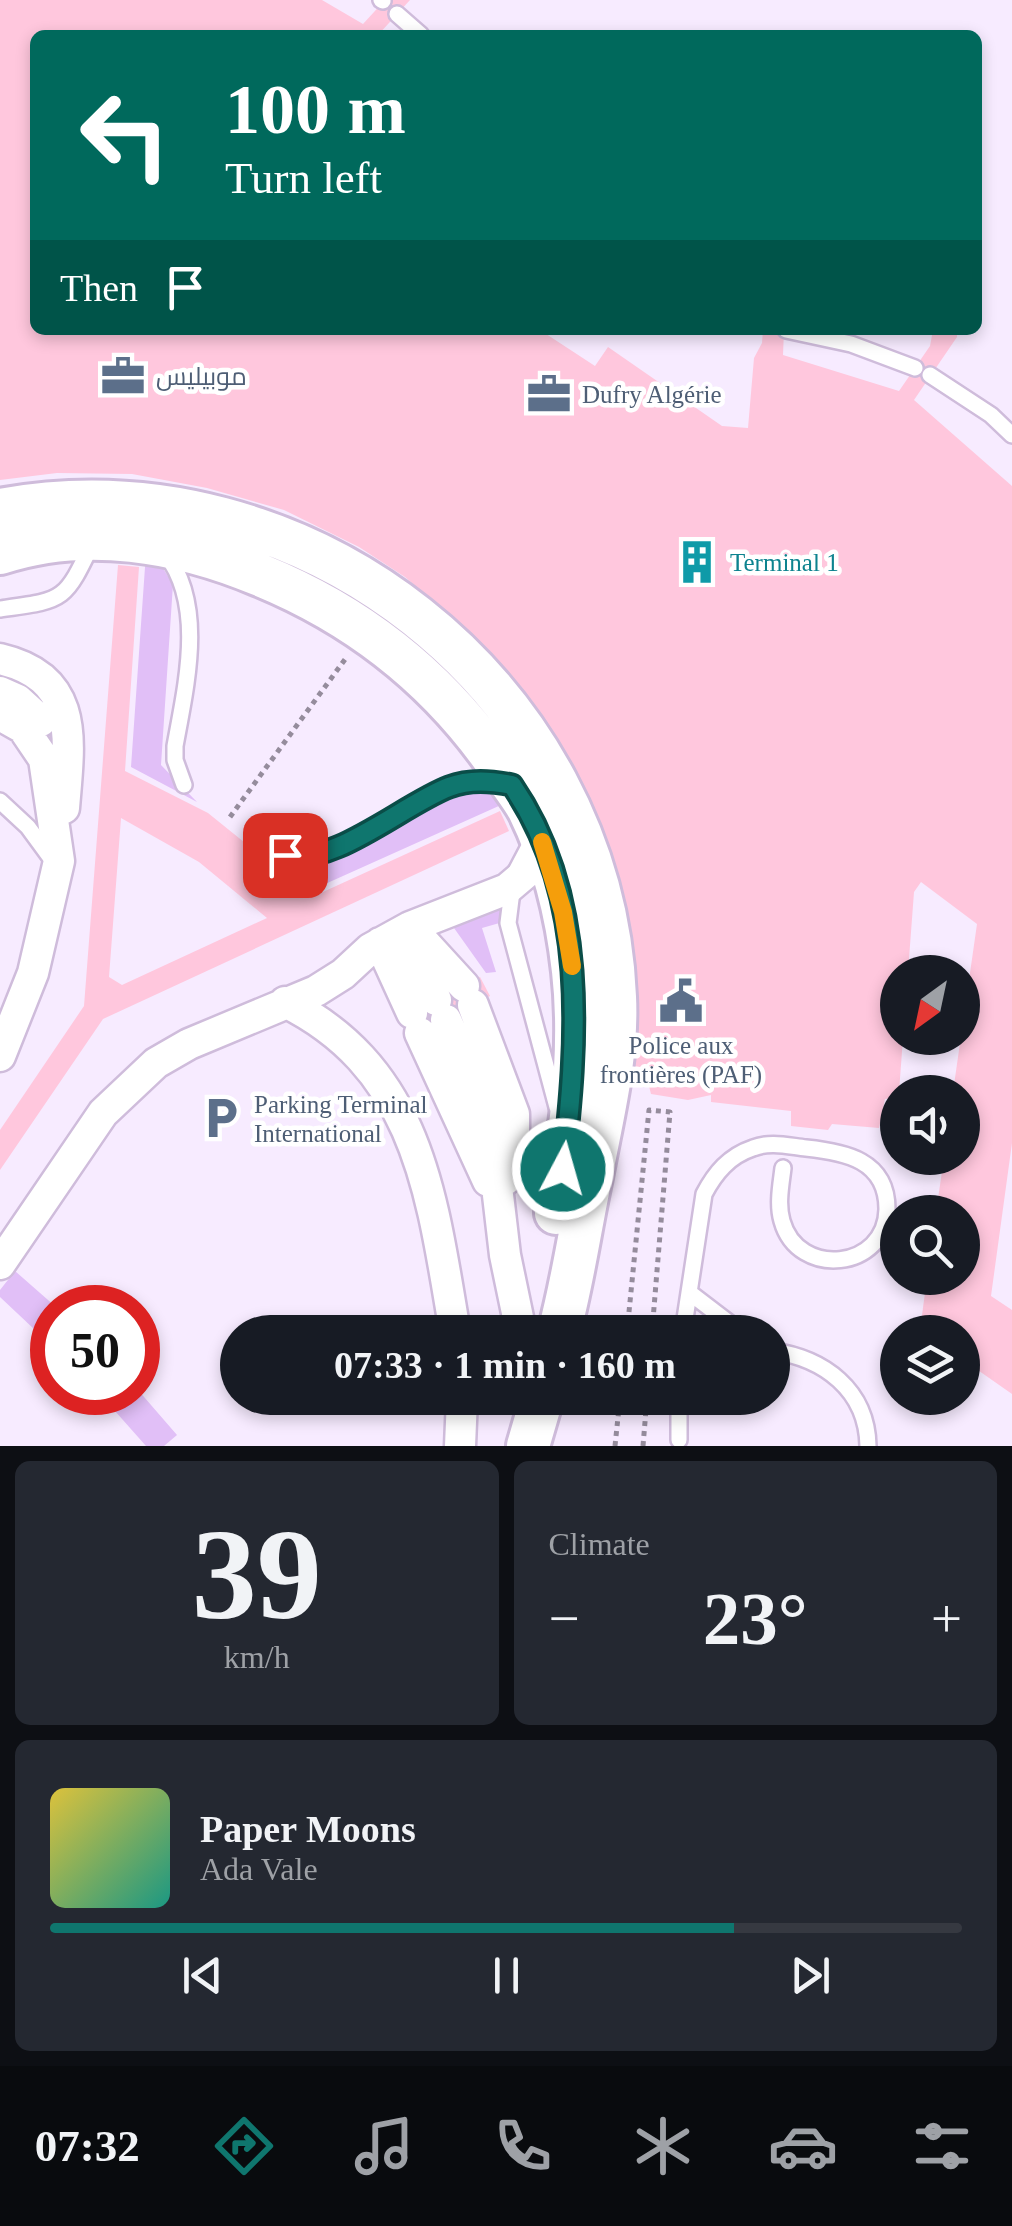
<!DOCTYPE html>
<html lang="en">
<head>
<meta charset="utf-8">
<style>
	body { margin:0; font-family:"Times New Roman",Cairo,serif; background:#242831; color:#f1f3f6; height:100vh; display:flex; flex-direction:column; font-size:38px; white-space:nowrap }
	* { box-sizing:border-box; margin:0 }
	p { font-size:32px; color:#9ea1a6 }
	.icon { flex:none; width:55px; height:55px; fill:none; stroke:currentColor; stroke-width:2; stroke-linecap:round; stroke-linejoin:round }
	.map { position:relative; height:1446px; overflow:hidden }
	.drawer { display:flex; flex-direction:column; gap:15px; padding:15px; background:#0d0f14; flex:1 }
	.drawer>* { flex:none }
	.guide { position:absolute; left:30px; top:30px; width:952px; height:305px; border-radius:15px; box-shadow:0 5px 15px #0003; background:#00695c; color:#fff; overflow:hidden }
	.needle { width:65px; rotate:213deg }
	.buttons { position:absolute; left:880px; top:955px; display:grid; gap:20px }
	.buttons a { display:grid; place-items:center; width:100px; height:100px; border-radius:50%; background:#171b24; box-shadow:0 5px 15px #0003; font-size:50px }
	.speed { position:absolute; left:30px; top:1285px; display:flex; gap:20px; font-size:50px; font-weight:700; text-align:center }
	.speed>* { display:grid; place-content:center; width:130px; height:130px; border-radius:50%; background:#171b24; box-shadow:0 5px 15px #0003; line-height:1 }
	.speed .limit { border:15px solid #d22; background:#fff; color:#111 }
	.pin { position:absolute; display:grid; place-items:center; width:85px; height:85px; color:#fff; margin:-42px; border-radius:20px; box-shadow:0 5px 15px #0006 }
	.me { position:absolute; width:110px; margin:-55px; rotate:6deg; stroke-linejoin:round; filter:drop-shadow(0 0 8px #0008) }
	.turn { display:flex; align-items:center; gap:35px; height:210px; padding:0 30px; font-size:45px }
	.turn .icon { width:130px; height:130px; stroke-width:2.5 }
	.turn b { display:block; font-size:70px; line-height:85px }
	.then { display:flex; align-items:center; height:95px; padding:0 30px; background:#0003; gap:20px; font-size:38px }
	.big { font-size:75px; font-weight:700; line-height:1.1 }
	.drawer .card { flex:1; display:flex; flex-direction:column; justify-content:center; gap:15px; min-width:0; padding:0 35px; border-radius:15px; background:#242831 }
	.drawer .dial { align-items:center; gap:0 }
	.dial b { font-size:130px; line-height:1 }
	.song { display:flex; align-items:center; gap:30px }
	.cover { width:120px; height:120px; border-radius:15px; background:linear-gradient(135deg,hsl(50 70% 55%),hsl(170 70% 35%)) }
	.played { height:10px; border-radius:5px; background:linear-gradient(90deg,#0f766e 75%,#363941 75%) }
	.keys { display:flex; justify-content:space-around; direction:ltr }
	.heat { display:flex; justify-content:space-between; align-items:center; font-size:55px; direction:ltr }
	.drawer .tiles { flex:1; display:grid; gap:15px; grid-template-columns:1fr 1fr }
	.card:last-child { grid-column:span 2 }
	.trip { position:absolute; left:220px; top:1315px; width:570px; height:100px; border-radius:50px; background:#171b24; box-shadow:0 5px 15px #0003; font-weight:700; line-height:100px; text-align:center }
	.tabs { display:flex; height:160px; justify-content:space-around; align-items:center; background:#090b0e; color:#9ea1a6 }
	.tabs .icon { width:70px; height:70px }
	.tabs .active { color:#0f766e }
	.tabs b { font-size:45px; color:#f1f3f6 }
	.map>svg:first-child { display:block }
	.green { fill:#e1bff7 }
	.building { fill:#ffc7dd; fill-rule:evenodd }
	.lines { fill:none; stroke-linecap:round; stroke-linejoin:round }
	.service-casing { stroke:#cfbcdb; stroke-width:20 }
	.minor-casing { stroke:#cfbcdb; stroke-width:35 }
	.secondary-casing { stroke:#cfbcdb; stroke-width:48 }
	.path { stroke:#958c9c; stroke-width:5; stroke-dasharray:5 5; stroke-linecap:butt }
	.service { stroke:#fff; stroke-width:15 }
	.minor { stroke:#fff; stroke-width:30 }
	.secondary { stroke:#fff; stroke-width:42 }
	.route-casing { stroke:#0a4d48; stroke-width:25 }
	.route { stroke:#0f766e; stroke-width:18 }
	.slow { stroke:#f59e0b; stroke-width:18 }
	.labels { text-anchor:middle; dominant-baseline:central; stroke-width:9; stroke-linejoin:round; paint-order:stroke }
	.service-label { font-size:25px; fill:#4e5e75; stroke:#fff; text-anchor:start }
	.culture-label { font-size:25px; fill:#0d838f; stroke:#fff; text-anchor:start }
</style>
</head>
<body>
<div class="map">
<svg width="1012" height="1446" viewBox="0 0 1012 1446">
	<rect width="100%" height="100%" fill="#f7ebff"/>
	<path class="green" d="M146,553L157,559L173,584L161,765L197,802L131,767Z
		M472,790L487,792L501,805L314,889L282,861L306,865Z
		M502,904L503,922L482,928L496,972L486,973L454,928L436,916Z
		M15,1271L56,1307L52,1308V1346L0,1297V1290Z
		M138,1390L177,1435L164,1446H146L99,1393Z"/>
	<path class="building" d="M0,0H322L363,24L385,0H410L378,35H35V330H540L595,366L608,347L722,426L748,428L754,358L762,343L763,330H784L783,355L899,391L930,346L933,330H957V337L914,400L1012,486V1143L991,1296L1012,1310V1394L962,1359V1332L920,1330L927,1278H962V1212H936L944,1158H962V1092H953L977,924L921,882L914,892L908,972H898V1038H903L899,1092L898,1097L885,1099L879,1128L832,1124L828,1130L791,1126V1111L711,1102V1095L688,1100L651,1094L648,1082L629,1080L620,904L580,782L537,711L488,649L405,577L359,547L284,510L207,488L132,474L57,473L0,480Z
		M118,565L139,567L125,771L208,813L312,897L500,811L509,831L103,1019L0,1170V1130L84,1006ZM121,818L199,862L267,918L122,985L109,977Z
		M480,977L490,996L417,1034L407,1015Z"/>
	<g class="lines">
		<g class="service-casing">
			<path id="service" d="M381,0L383,1
				M397,14L421,35
				M786,330L851,344L915,368
				M930,375L991,415L1012,435
				M165,553C206,605 186,685 175,746V760L184,785
				M0,609C65,600 64,602 93,542
				M0,801L28,827L50,857
				M534,837L514,875L508,923L557,1107
				M285,855L320,856L449,787L471,782L503,783
				M690,1293L741,1332
				M683,1332L704,1194C715,1173 729,1156 753,1148C770,1141 788,1146 806,1148C845,1152 887,1160 887,1209C886,1270 798,1279 782,1221C777,1204 781,1185 783,1168
				M772,1351C824,1358 867,1390 868,1446
				M679,1398V1440"/>
		</g>
		<g class="minor-casing">
			<path id="minor" d="M0,659C82,678 69,743 64,808
				M0,692L18,700L41,721
				M0,715L23,728L44,759L59,861L33,973L0,1056
				M410,927L464,986
				M406,935L436,1000
				M380,943L412,1013
				M285,1002C420,1069 432,1198 455,1332
				M473,1005L514,1114V1142L505,1180
				M446,1020L489,1118L505,1255L521,1332
				M420,1033L488,1181
				M0,1264L103,1113L156,1063L189,1044L316,991L343,974L370,949L410,927L507,889L547,855
				M460,1446L462,1398"/>
		</g>
		<g class="secondary-casing">
			<path id="secondary" d="M0,510C304,454 602,687 615,997C618,1058 602,1117 591,1177C580,1228 573,1281 559,1332
				M0,553C85,525 179,541 260,575C358,615 439,679 499,766C509,781 521,795 529,810C553,859 567,917 573,971C582,1050 571,1136 556,1213
				M528,1446L542,1398"/>
		</g>
		<path class="path" d="M230,817L346,658
			M627,1332L649,1110L670,1112L652,1332
			M615,1446L620,1398
			M643,1446L647,1398"/>
		<use href="#service" class="service"/>
		<use href="#minor" class="minor"/>
		<use href="#secondary" class="secondary"/>
	</g>
	<g class="lines">
		<g class="route-casing">
			<path id="route" d="M285,855C331,868 404,804 449,787C470,779 491,781 512,785C589,897 578,1041 563,1169"/>
		</g>
		<use href="#route" class="route"/>
		<path class="slow" d="M542,842L563,912L572,966"/>
	</g>
	<defs>
		<g id="office-bare" transform="scale(3.45)"><path d="M-6-3h4V-5.5h4V-3h4V5H-6ZM-1-4.5V-3h2v-1.5ZM-6 0V1H6V0Z" fill="#5c6f8a" stroke="#fff" stroke-width="2.5" paint-order="stroke"/></g>
		<g id="building-bare" transform="scale(3.45)"><path d="M-4-6H4V6H1V3H-1V6H-4ZM-2.5-4.3h1.7v1.8h-1.7ZM.8-4.3h1.7v1.8H.8ZM-2.5-1h1.7V.8h-1.7ZM.8-1h1.7V.8H.8Z" fill="#0f9aa8" stroke="#fff" stroke-width="2.5" paint-order="stroke"/></g>
		<g id="civic-bare" transform="scale(3.45)"><path d="M-.6-6.5H3V-4.5H.6V-3L4-1V1h2V6H-6V1h2V-1L-.6-3ZM-1.2 2.5V6h2.4V2.5Z" fill="#5c6f8a" stroke="#fff" stroke-width="2.5" paint-order="stroke"/></g>
		<g id="parking-bare" transform="scale(3.45)"><path d="M-3.5-5.5H1a3.5 3.5 0 0 1 0 7H-1V5.5H-3.5ZM-1-3.4V-.6H.8a1.4 1.4 0 0 0 0-2.8Z" fill="#5c6f8a" stroke="#fff" stroke-width="2.5" paint-order="stroke"/></g>
	</defs>
	<g fill-rule="evenodd">
		<use href="#office-bare" x="123" y="376"/>
		<use href="#office-bare" x="549" y="394"/>
		<use href="#building-bare" x="697" y="562"/>
		<use href="#civic-bare" x="681" y="1001"/>
		<use href="#parking-bare" x="221" y="1118"/>
	</g>
	<g class="labels">
		<g class="service-label">
			<text x="156" y="376">موبيليس</text>
			<text x="582" y="394">Dufry Algérie</text>
			<text x="681" y="1045" text-anchor="middle">Police aux<tspan x="681" dy="29">frontières (PAF)</tspan></text>
			<text x="254" y="1104">Parking Terminal<tspan x="254" dy="29">International</tspan></text>
		</g>
		<g class="culture-label">
			<text x="730" y="562">Terminal 1</text>
		</g>
	</g>
</svg>
<div class="buttons">
<a><svg class="needle" viewBox="-14 -14 28 28"><path d="M0-13l5 13h-10z" fill="#e53935"/><path d="M0 13l5-13h-10z" fill="#9ea1a6"/></svg></a>
<a><svg class="icon" aria-label="sound" viewBox="0 0 24 24"><path d="M4 9h4l5-4v14l-5-4H4zM17 9q2 3 0 6"/></svg></a>
<a><svg class="icon" aria-label="search" viewBox="0 0 24 24"><circle cx="10" cy="10" r="6"/><path d="M15 15l6 6"/></svg></a>
<a><svg class="icon" aria-label="layers" viewBox="0 0 24 24"><path d="M12 4l9 5-9 5-9-5zM3 14l9 5 9-5"/></svg></a>
</div>
<div class="speed"><div class="limit">50</div></div>
<div class="pin" style="left:285px;top:855px;background:#d93025"><svg class="icon" aria-label="arrive" viewBox="0 0 24 24"><path d="M6 21V4h12l-3 4 3 4H6"/></svg></div>
<svg class="me" style="left:563px;top:1169px" viewBox="-20 -20 40 40"><circle r="17" fill="#0f766e" stroke="#fff" stroke-width="3"/><path d="M0-11L8 9 0 5-8 9z" fill="#fff"/></svg>
<div class="trip">07:33 · 1 min · 160 m</div>
<div class="guide">
<div class="turn"><svg class="icon" aria-label="left" viewBox="0 0 24 24"><path d="M17 20v-9H6M10 6l-5 5 5 5"/></svg><div><b>100 m</b>Turn left</div></div>
<div class="then">Then<svg class="icon" aria-label="arrive" viewBox="0 0 24 24"><path d="M6 21V4h12l-3 4 3 4H6"/></svg></div>
</div>
</div>
<section class="drawer">
<div class="tiles">
<div class="card dial"><b>39</b><p>km/h</p></div>
<div class="card"><p>Climate</p>
<div class="heat"><a>−</a><b class="big">23°</b><a>+</a></div>
</div>
<div class="card">
<div class="song"><i class="cover"></i><div><b>Paper Moons</b><p>Ada Vale</p></div></div>
<div class="played"></div>
<div class="keys"><svg class="icon" aria-label="previous" viewBox="0 0 24 24"><path d="M18 5L8 12l10 7zM5 5v14"/></svg><svg class="icon" aria-label="pause" viewBox="0 0 24 24"><path d="M8 5v14M16 5v14"/></svg><svg class="icon" aria-label="next" viewBox="0 0 24 24"><path d="M6 5l10 7-10 7zM19 5v14"/></svg></div>
</div>
</div>
</section>
<nav class="tabs">
<b>07:32</b>
<svg class="icon active" aria-label="directions" viewBox="0 0 24 24"><path d="M12 3l9 9-9 9-9-9zM9 14v-3h6M13 9l2 2-2 2"/></svg>
<svg class="icon" aria-label="music" viewBox="0 0 24 24"><path d="M9 18V5l10-2v13"/><circle cx="6" cy="18" r="3"/><circle cx="16" cy="16" r="3"/></svg>
<svg class="icon" aria-label="phone" viewBox="0 0 24 24"><path d="M5 4h4l2 5-3 2q2 4 5 5l2-3 5 2v4C11 20 4 13 5 4z"/></svg>
<svg class="icon" aria-label="climate" viewBox="0 0 24 24"><path d="M12 3v18M4 7l16 10M4 17L20 7"/></svg>
<svg class="icon" aria-label="car" viewBox="0 0 24 24"><path d="M5 17H2v-5l4-1 3-4h7l3 4 3 1v5h-3M9 17h6M6 11h13"/><circle cx="7" cy="17" r="2"/><circle cx="17" cy="17" r="2"/></svg>
<svg class="icon" aria-label="filters" viewBox="0 0 24 24"><path d="M4 7h16M4 17h16"/><circle cx="9" cy="7" r="2"/><circle cx="15" cy="17" r="2"/></svg>
</nav>
</body>
</html>
